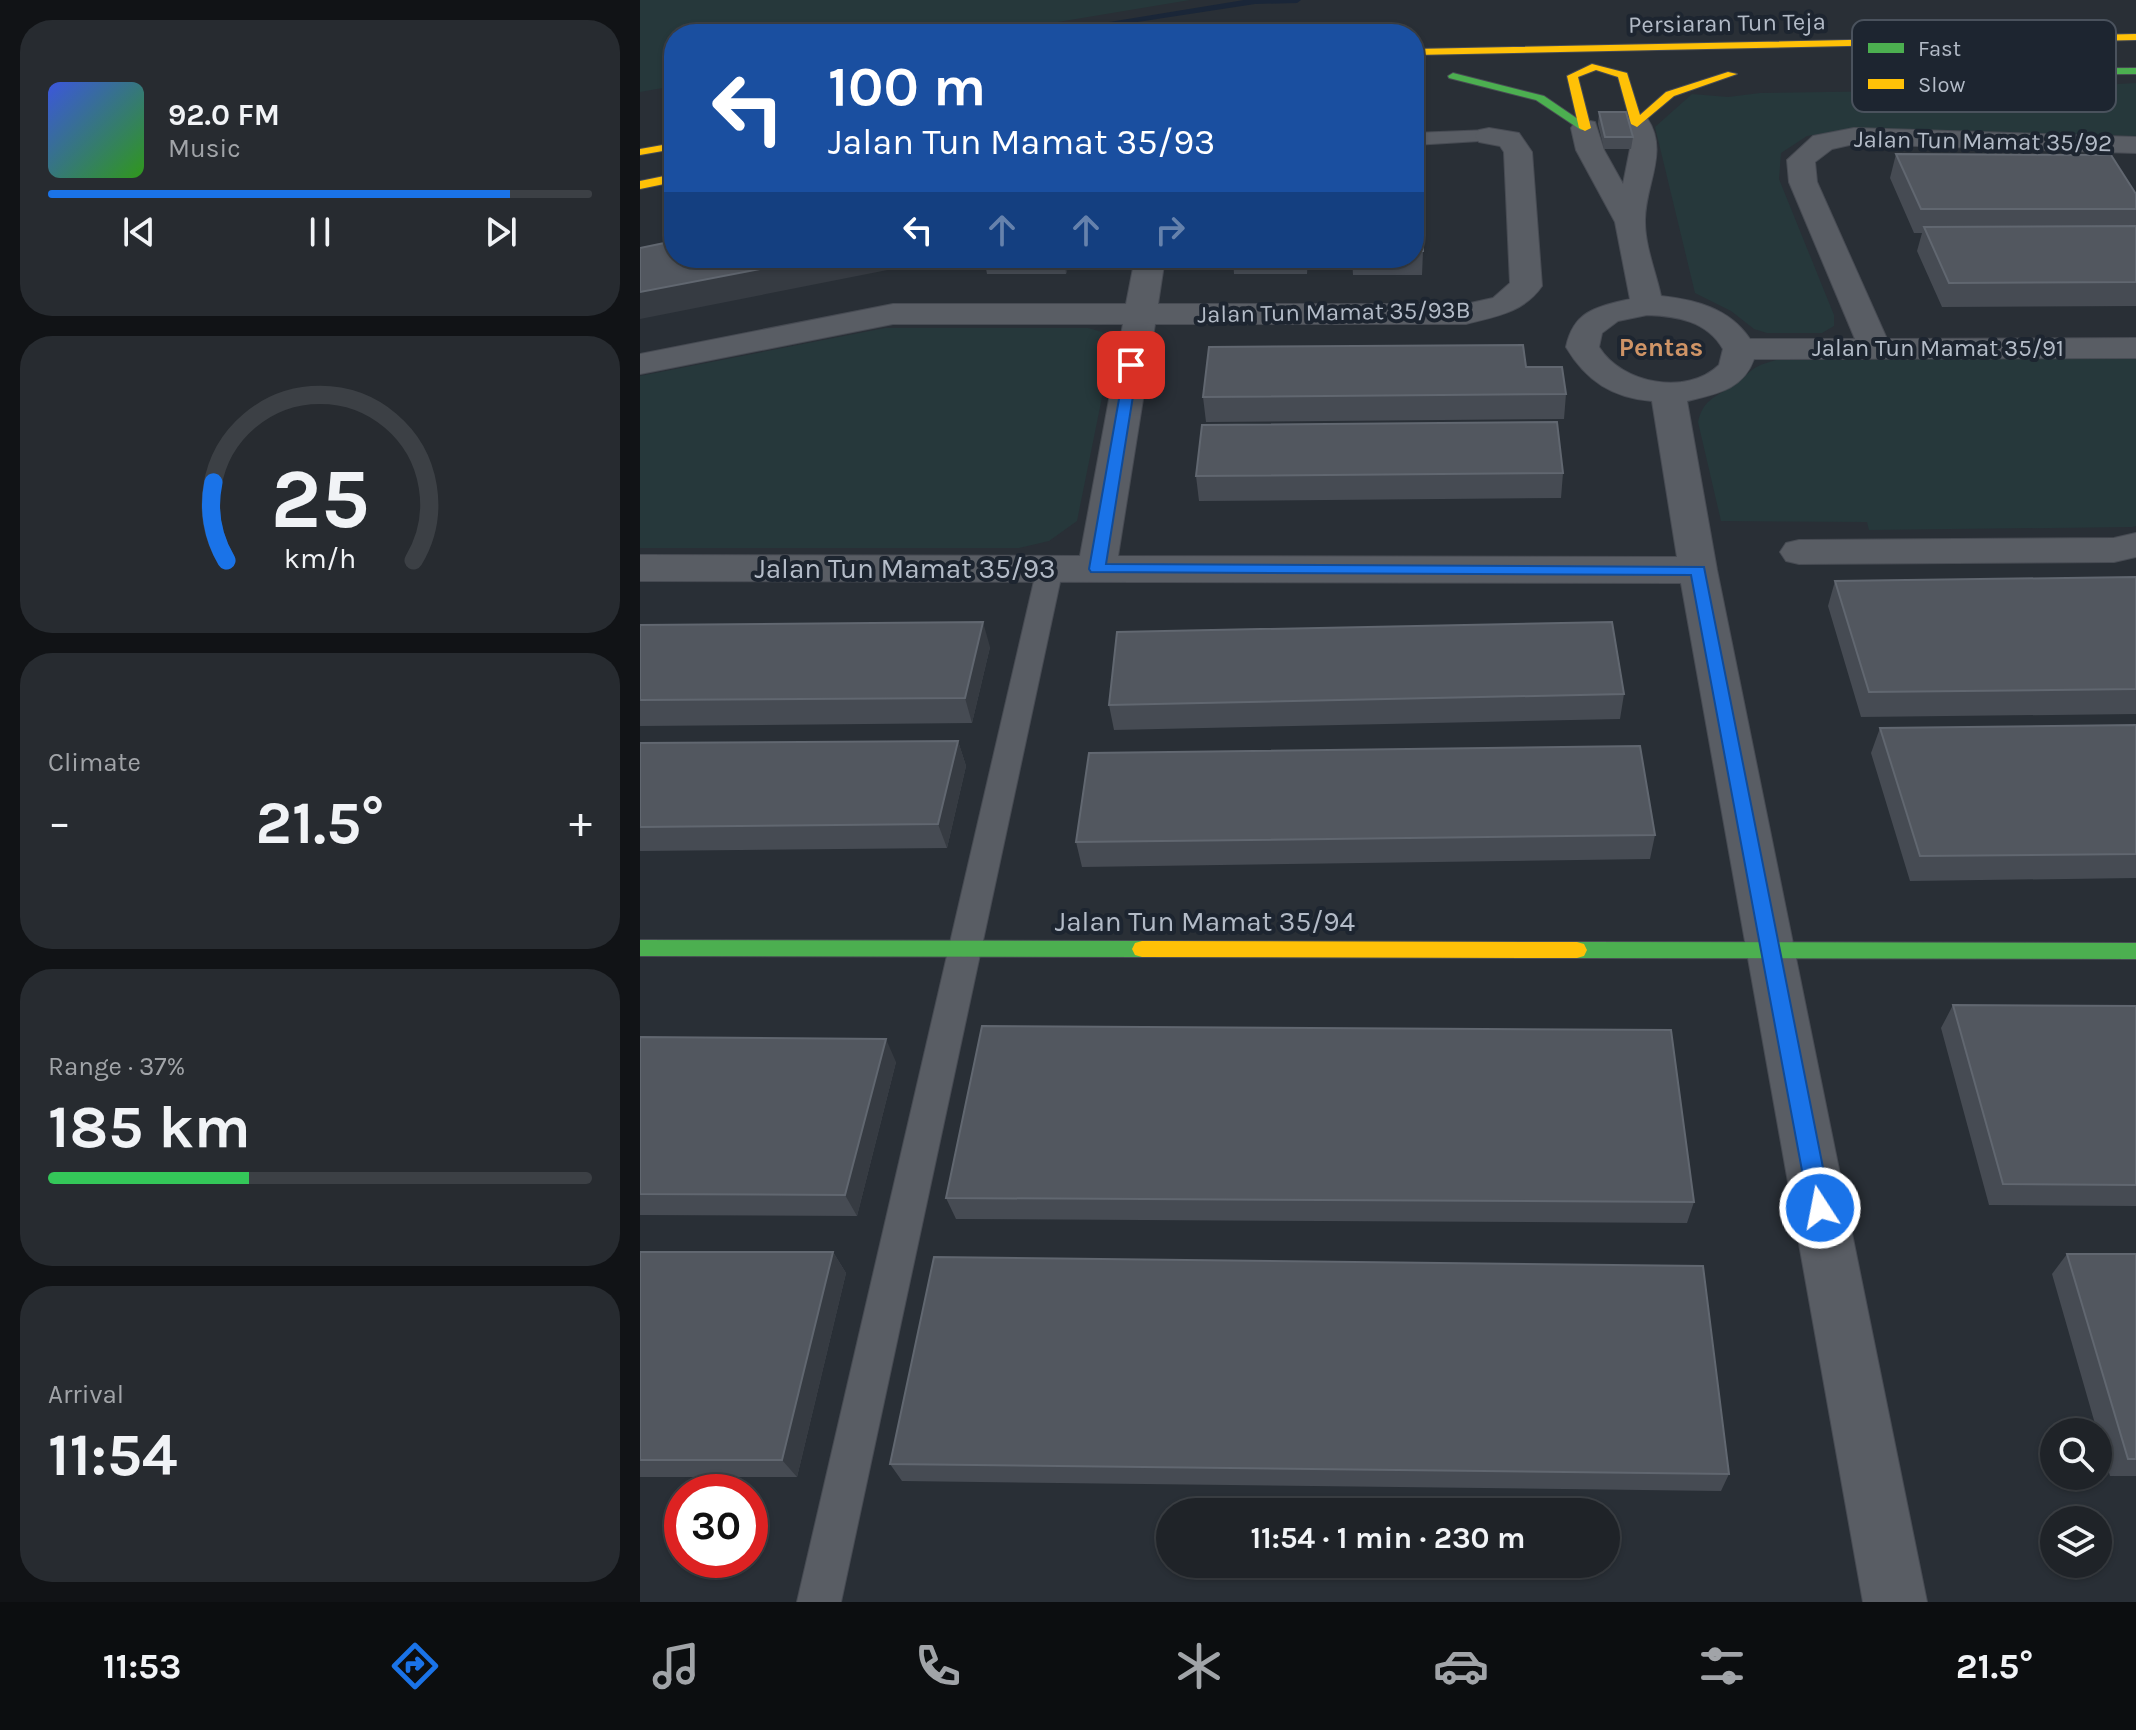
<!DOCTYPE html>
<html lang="en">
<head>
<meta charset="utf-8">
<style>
	body { margin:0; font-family:Karla,sans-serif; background:#272b30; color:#f1f3f6; height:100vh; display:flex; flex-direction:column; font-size:30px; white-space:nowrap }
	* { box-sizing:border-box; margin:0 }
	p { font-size:26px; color:#a1a4a8 }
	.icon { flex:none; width:44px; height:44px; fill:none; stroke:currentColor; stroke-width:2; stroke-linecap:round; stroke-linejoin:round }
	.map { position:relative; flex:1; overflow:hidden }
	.panel { display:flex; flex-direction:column; gap:20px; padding:20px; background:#111316; width:640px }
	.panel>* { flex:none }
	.guide { position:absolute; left:24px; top:24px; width:760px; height:244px; border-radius:32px; box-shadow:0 2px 6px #0004,0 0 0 2px #3c4045; background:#1a4fa0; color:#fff; overflow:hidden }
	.controls { position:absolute; left:1400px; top:1418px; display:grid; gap:16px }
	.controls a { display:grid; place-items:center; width:72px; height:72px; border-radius:50%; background:#1f2328; box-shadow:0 2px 6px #0004,0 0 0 2px #3c4045; font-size:40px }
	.speed { position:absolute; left:24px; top:1474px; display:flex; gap:16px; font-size:40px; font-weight:700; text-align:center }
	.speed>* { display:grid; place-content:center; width:104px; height:104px; border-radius:50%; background:#1f2328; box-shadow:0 2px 6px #0004,0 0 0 2px #3c4045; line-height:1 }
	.speed .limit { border:12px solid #d22; background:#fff; color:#111 }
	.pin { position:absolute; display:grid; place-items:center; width:68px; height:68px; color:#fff; margin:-34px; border-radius:16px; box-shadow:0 4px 12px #0006 }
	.me { position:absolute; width:88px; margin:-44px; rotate:349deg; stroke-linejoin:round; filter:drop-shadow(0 0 6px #0008) }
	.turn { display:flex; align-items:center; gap:28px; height:168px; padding:0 32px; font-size:36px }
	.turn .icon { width:104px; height:104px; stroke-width:2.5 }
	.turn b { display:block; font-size:56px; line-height:68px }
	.lanes { display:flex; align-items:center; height:76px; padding:0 32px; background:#0003; justify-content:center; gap:40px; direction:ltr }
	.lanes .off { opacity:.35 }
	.big { font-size:60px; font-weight:700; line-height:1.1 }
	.panel .widget { flex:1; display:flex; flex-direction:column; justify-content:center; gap:12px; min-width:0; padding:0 28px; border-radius:32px; background:#272b30 }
	.panel .dial { align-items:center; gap:0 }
	.dial svg { height:208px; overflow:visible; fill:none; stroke:#3c4045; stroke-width:7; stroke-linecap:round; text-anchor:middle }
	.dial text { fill:#f1f3f6; stroke:none }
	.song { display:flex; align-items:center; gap:24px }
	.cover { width:96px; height:96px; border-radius:12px; background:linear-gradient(135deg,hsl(230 70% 55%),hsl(110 70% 35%)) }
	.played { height:8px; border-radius:4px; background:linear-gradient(90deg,#1a73e8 85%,#3c4045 85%) }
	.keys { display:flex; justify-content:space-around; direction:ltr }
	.heat { display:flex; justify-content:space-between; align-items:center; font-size:44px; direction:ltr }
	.charge { height:12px; border-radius:6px; background:linear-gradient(90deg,#34c759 37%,#3c4045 0) }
	.trip { position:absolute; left:516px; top:1498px; width:464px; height:80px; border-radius:40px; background:#1f2328; box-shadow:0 2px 6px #0004,0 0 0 2px #3c4045; font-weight:700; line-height:80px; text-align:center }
	.dock { display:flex; height:128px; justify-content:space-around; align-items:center; background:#0c0e10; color:#a1a4a8 }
	.dock .icon { width:56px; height:56px }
	.dock .on { color:#1a73e8 }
	.dock b { font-size:36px; color:#f1f3f6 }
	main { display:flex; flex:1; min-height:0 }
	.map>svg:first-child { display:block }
	.green { fill:#26383b }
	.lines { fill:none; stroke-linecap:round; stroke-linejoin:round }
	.stream { fill:#1a2638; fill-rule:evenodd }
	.lane-casing { stroke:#474b53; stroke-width:2 }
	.street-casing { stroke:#474b53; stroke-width:2 }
	.fast-casing { stroke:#474b53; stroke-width:2 }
	.slow-casing { stroke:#474b53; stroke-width:2 }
	.lane { fill:#595d64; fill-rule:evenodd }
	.street { fill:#595d64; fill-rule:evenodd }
	.fast { fill:#4caf50; fill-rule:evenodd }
	.slow { fill:#ffc107; fill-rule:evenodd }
	.wall { fill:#464b53 }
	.shaded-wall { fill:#363b42 }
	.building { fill:#52575f; stroke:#616770; stroke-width:2 }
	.route { fill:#1a73e8; stroke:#114b97; stroke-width:2 }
	.labels { text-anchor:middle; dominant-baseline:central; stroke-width:8; stroke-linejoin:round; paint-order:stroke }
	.far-street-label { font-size:24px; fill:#b3bbc7; stroke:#1d2530 }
	.far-neighbourhood-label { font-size:26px; font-weight:bold; fill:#cf9466; stroke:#1d2530 }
	.street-label { font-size:28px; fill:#b3bbc7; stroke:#1d2530 }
	.key { fill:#1d2530; stroke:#4a525d; stroke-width:2 }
	.key-label { font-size:22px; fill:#b3bbc7 }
</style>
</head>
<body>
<main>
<section class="panel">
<div class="widget">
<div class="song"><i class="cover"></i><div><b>92.0 FM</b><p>Music</p></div></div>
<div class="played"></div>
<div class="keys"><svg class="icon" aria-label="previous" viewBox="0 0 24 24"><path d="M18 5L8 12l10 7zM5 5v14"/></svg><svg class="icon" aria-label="pause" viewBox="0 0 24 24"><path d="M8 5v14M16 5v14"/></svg><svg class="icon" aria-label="next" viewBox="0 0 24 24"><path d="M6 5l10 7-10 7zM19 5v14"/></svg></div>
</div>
<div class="widget dial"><svg viewBox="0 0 100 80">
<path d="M14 69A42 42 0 1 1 86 69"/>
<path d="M14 69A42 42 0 0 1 9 39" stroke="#1a73e8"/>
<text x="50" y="56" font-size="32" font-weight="700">25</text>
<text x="50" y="72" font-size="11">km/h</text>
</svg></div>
<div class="widget"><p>Climate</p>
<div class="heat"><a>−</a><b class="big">21.5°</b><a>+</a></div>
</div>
<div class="widget"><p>Range · 37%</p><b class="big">185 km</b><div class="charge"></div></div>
<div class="widget"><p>Arrival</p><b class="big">11:54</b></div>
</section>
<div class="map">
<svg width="1496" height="1602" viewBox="0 0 1496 1602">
	<rect width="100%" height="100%" fill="#292f36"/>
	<path class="green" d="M0,0H550L346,34H34V86L0,92Z
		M1496,83V136L1209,129L1167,136L1141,153L1139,179L1194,315V326L1182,333H1127L1114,329L1091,311L1055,293L1015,127L1052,94L1088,97L1120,93L1388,89Z
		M245,328H448L462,332L473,343L437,521L409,541L379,548H0V376Z
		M1496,358V526L1492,527L1229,530L1227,522L1081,521L1058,422C1063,400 1074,398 1092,386C1113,373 1106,368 1136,360Z"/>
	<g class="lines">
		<path class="stream" d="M604,0H661L657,3L615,4L419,34H396Z"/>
		<g class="lane-casing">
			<path id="lane" d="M849,130L858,136L856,140L774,145V133Z
				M410,559L419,562L423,568L201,1602H157L397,568L401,562Z"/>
		</g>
		<g class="street-casing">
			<path id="street" d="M997,116L1007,118C1030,152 1004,186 1005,222C1005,246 1016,273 1021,296C1056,300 1089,308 1110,339H1215L1149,182L1147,160L1173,136L1214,128L1496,137V153L1214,144L1192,149L1175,162L1177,182L1247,339L1496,338V358L1114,359C1103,390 1076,394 1047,401L1077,570L1287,1602H1223L1041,583L0,581V555L440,556L483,324H253L0,374V354L253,304H486L495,258H525L518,304H826L853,298L870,283L864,152L860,146L839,142L835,136L839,130L849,128L879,133L892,152L902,286C883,313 856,316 826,324H515L478,556L1037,557L1012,401C973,398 946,381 926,347C934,310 957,307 990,299L975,222L936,150L931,128L935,122L945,120L955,122L964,150L983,184L990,149L983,124L987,118ZM1007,315C1037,316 1067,321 1083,349L1079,365C1047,396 982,384 959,347L962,333L978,321Z
				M1496,533V557L1474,562L1159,564L1146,561L1140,552L1146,543L1159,540L1474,538Z"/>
		</g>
		<g class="fast-casing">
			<path id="fast" d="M1496,68V74L1304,75L1299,72L1304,69Z
				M813,73L904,96L951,128L941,130L896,100L809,78L808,76Z
				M0,940L502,941L509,943L512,949L509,955L502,957L0,956Z
				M937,942L1496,943V959L937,958L930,956L927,950L930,944Z"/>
		</g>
		<g class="slow-casing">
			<path id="slow" d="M1496,34V40L774,55V49Z
				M952,64L987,73L1000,115L1026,92L1088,72L1097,74L1034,96L997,127L991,124L978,77L956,70L938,77L951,128L945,131L939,128L927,76Z
				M34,143V149L0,155V149Z
				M34,174V182L0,189V181Z
				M502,941L937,942L944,944L947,950L944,956L937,958L502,957L495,955L492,949L495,943Z"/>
		</g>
		<use href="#lane" class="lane"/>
		<use href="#street" class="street"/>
		<use href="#fast" class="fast"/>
		<use href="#slow" class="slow"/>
	</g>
	<path class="wall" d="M959,112L993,137L991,149H964L958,124Z
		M774,135L783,251L782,275H713L712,258H774Z
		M1256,154L1496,194V306L1302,307L1277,251L1282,233H1274L1250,178Z
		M344,258H431L426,274H347Z
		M593,258H668L667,274H594Z
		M886,367L926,394L924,419L566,422L563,397Z
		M923,473L921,498L559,501L556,476Z
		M1496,577V714L1221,717L1188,606L1195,581Z
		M0,625L350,647L332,723L0,726Z
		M984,694L980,719L474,730L469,705Z
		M1496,725V878L1270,881L1231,753L1240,728Z
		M318,741L326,766L307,848L0,851V743Z
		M1015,835L1010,859L442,867L436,842Z
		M1313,1005L1496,1006V1206L1349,1205L1301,1028Z
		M0,1037L256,1062L217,1216L0,1215Z
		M306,1198L1054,1202L1047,1223L316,1219Z
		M0,1252H193L206,1273L157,1477H0Z
		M1427,1254H1496V1476H1470L1412,1274Z
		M294,1257L1089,1474L1081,1491L262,1481L250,1464Z"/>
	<path class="shaded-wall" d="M178,258H287L288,262L0,319V292Z
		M424,258H431L426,274Z
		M343,622L350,647L332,723L325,698Z
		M318,741L326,766L307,848L298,824Z
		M246,1039L256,1062L217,1216L205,1195Z
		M193,1252L206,1273L157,1477L142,1460Z"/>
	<path class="building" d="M959,112H986L993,137H965Z
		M774,135H780L783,251H774Z
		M1256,154L1471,155L1496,194V209H1281Z
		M1496,226V282L1309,283L1284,227Z
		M34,241V258H178L0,292V248Z
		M883,345L886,367H922L926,394L563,397L569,347Z
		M917,422L923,473L556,476L562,425Z
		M1496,577V689L1229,692L1195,581Z
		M343,622L325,698L0,700V625Z
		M972,622L984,694L469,705L477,632Z
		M1496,725V854L1280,856L1240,728Z
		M318,741L298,824L0,827V743Z
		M1000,746L1015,835L436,842L449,753Z
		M1313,1005L1496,1006V1185L1363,1184Z
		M342,1026L1031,1030L1054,1202L306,1198Z
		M0,1037L246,1039L205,1195L0,1194Z
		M0,1252H193L142,1460H0Z
		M1427,1254H1496V1459H1488Z
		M294,1257L1063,1266L1089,1474L250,1464Z"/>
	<path class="route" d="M491,361L498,365L466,564L1064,567L1191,1208L1188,1216L1180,1219L1172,1216L1169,1208L1051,575L451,572L449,569L485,365Z"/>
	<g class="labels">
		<g class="far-street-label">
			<text transform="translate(1087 23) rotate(-1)">Persiaran Tun Teja</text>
			<text transform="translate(1343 141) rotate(1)">Jalan Tun Mamat 35/92</text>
			<text transform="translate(694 312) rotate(-1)">Jalan Tun Mamat 35/93B</text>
			<text x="1298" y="348">Jalan Tun Mamat 35/91</text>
		</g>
		<g class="far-neighbourhood-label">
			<text x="1021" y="347">Pentas</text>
		</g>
		<g class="street-label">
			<text x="265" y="568">Jalan Tun Mamat 35/93</text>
			<text x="565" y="921">Jalan Tun Mamat 35/94</text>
		</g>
	</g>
	<rect x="1212" y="20" width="264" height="92" rx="12" class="key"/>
	<rect x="1228" y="43" width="36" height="10" fill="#4caf50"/>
	<rect x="1228" y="79" width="36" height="10" fill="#ffc107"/>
	<g class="key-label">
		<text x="1278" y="56">Fast</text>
		<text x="1278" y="92">Slow</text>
	</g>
</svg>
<div class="controls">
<a><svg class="icon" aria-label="search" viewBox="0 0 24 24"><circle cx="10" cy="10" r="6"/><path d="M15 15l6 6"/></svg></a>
<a><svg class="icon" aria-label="layers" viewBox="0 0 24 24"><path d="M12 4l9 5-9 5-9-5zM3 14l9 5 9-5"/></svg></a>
</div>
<div class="speed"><div class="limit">30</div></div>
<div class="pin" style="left:491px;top:365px;background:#d93025"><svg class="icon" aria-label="arrive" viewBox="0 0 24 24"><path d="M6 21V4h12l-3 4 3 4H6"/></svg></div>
<svg class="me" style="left:1180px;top:1208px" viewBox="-20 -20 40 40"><circle r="17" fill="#1a73e8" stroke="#fff" stroke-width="3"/><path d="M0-11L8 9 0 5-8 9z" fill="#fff"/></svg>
<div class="trip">11:54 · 1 min · 230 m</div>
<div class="guide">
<div class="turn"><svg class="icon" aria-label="left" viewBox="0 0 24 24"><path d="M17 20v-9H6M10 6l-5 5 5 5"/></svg><div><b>100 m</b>Jalan Tun Mamat 35/93</div></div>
<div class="lanes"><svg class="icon" aria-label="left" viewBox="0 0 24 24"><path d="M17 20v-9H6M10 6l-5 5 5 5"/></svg><svg class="icon off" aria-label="ahead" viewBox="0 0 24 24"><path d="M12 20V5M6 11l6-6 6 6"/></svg><svg class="icon off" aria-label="ahead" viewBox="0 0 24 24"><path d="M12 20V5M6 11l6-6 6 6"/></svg><svg class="icon off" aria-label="right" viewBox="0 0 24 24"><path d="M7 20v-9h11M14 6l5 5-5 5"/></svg></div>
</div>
</div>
</main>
<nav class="dock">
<b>11:53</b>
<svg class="icon on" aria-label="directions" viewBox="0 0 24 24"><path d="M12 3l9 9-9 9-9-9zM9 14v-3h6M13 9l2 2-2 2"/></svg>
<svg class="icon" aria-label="music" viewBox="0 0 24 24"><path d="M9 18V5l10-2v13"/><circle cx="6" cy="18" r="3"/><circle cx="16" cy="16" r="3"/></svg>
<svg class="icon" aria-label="phone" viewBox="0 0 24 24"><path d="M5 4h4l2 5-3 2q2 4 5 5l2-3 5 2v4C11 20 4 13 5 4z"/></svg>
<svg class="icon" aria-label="climate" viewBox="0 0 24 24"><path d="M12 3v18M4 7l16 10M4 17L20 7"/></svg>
<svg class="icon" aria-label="car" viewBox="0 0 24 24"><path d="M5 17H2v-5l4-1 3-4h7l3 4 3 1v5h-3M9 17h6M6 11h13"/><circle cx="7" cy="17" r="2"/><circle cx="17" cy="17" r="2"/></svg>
<svg class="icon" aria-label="filters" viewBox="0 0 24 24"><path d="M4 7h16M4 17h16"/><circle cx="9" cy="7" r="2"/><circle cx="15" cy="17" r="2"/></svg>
<b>21.5°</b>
</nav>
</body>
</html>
